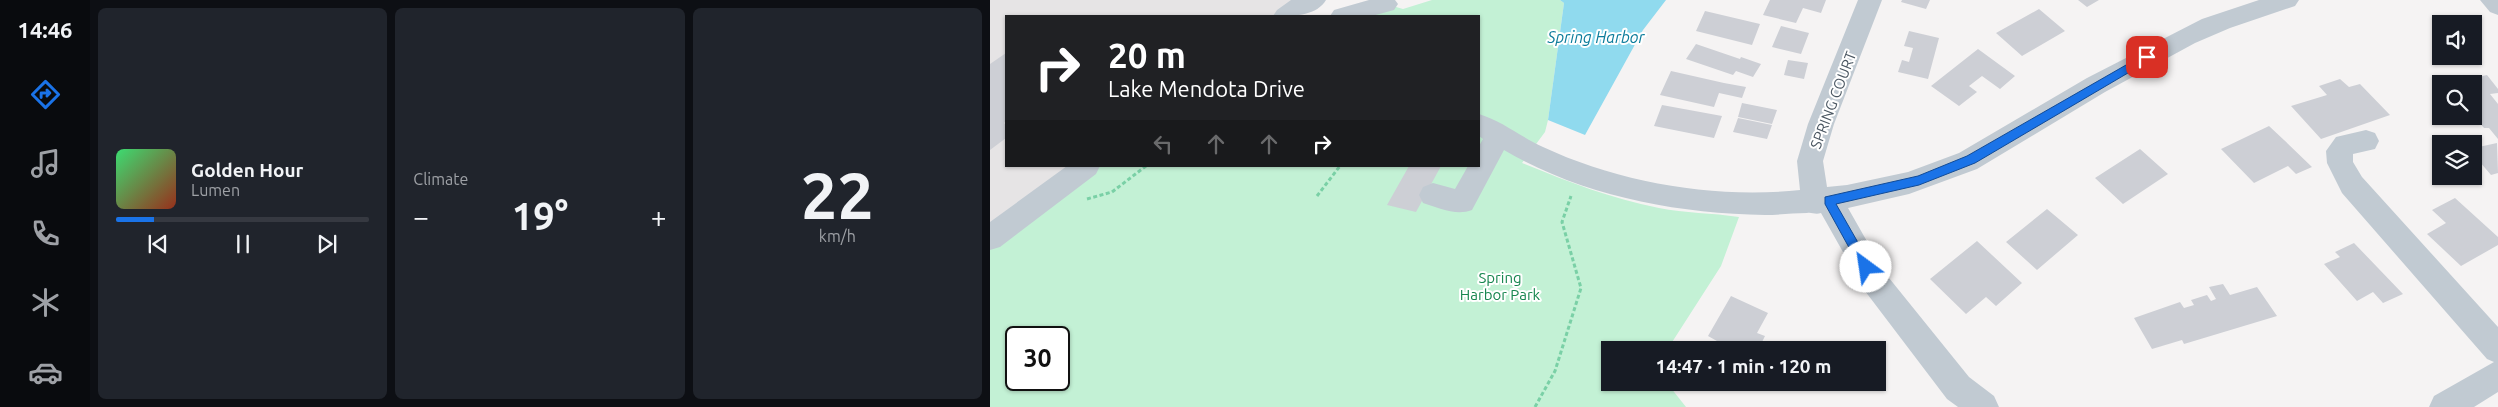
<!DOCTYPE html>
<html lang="en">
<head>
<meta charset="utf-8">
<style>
	body { margin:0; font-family:Ubuntu,sans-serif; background:#20242c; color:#f1f3f6; height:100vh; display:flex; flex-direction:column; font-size:19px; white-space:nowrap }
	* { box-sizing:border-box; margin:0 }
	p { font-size:16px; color:#9ea1a6 }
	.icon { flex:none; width:28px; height:28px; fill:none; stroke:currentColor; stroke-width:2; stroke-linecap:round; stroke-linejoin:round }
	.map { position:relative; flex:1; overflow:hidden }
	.side { display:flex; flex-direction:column; gap:8px; padding:8px; background:#0d0f14; width:900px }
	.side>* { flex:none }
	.banner { position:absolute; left:15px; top:15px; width:475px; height:152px; border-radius:0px; box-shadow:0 1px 4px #0004; background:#202124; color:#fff; overflow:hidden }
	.fabs { position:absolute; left:1442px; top:15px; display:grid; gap:10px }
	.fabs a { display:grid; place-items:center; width:50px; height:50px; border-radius:0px; background:#171b24; box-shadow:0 1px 4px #0004; font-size:25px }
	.speed { position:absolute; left:15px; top:326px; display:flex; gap:10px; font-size:25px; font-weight:700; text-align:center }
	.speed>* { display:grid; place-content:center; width:65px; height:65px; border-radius:50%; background:#171b24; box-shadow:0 1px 4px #0004; line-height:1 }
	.speed .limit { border:2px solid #111; border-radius:8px; background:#fff; color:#111 }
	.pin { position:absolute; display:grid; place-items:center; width:42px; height:42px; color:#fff; margin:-21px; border-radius:10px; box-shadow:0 2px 8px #0006 }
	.me { position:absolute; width:55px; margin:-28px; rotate:329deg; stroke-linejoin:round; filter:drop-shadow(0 0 4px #0008) }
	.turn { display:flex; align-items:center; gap:18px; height:105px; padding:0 20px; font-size:22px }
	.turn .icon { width:65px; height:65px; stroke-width:2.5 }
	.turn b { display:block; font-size:35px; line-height:42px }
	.lanes { display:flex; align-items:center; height:48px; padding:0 20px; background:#0003; justify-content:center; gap:25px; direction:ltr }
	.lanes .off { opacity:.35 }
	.big { font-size:38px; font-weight:600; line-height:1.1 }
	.side .card { flex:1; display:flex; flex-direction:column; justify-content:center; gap:8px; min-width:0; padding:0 18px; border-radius:8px; background:#20242c }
	.side .dial { align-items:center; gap:0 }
	.dial b { font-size:65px; line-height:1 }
	.song { display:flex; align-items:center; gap:15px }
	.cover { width:60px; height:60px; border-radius:8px; background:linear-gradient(135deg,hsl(140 70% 55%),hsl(10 70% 35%)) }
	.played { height:5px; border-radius:2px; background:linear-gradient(90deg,#1a73e8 15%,#363941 15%) }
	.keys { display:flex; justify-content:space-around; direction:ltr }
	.heat { display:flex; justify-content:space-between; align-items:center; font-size:28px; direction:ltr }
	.side .tiles { flex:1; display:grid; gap:8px; grid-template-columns:repeat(3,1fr) }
	.trip { position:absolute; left:611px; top:341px; width:285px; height:50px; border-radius:0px; background:#171b24; box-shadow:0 1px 4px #0004; font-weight:600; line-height:50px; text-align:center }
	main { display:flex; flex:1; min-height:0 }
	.tabs { display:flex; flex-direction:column; width:90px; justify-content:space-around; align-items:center; background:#090b0e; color:#9ea1a6 }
	.tabs .icon { width:35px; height:35px }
	.tabs .current { color:#1a73e8 }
	.tabs b { font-size:22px; color:#f1f3f6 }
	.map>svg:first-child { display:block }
	.education { fill:#e6e4e5 }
	.green { fill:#c3f1d5; fill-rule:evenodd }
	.water { fill:#90daee }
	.building { fill:#cdcfd5 }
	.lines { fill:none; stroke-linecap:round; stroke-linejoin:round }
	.path { stroke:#7ad0a6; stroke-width:3; stroke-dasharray:4 2.5; stroke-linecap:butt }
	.minor { fill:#c1cad2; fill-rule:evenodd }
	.route { fill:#1a73e8; stroke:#114b97 }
	.labels { text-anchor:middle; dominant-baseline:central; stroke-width:4; stroke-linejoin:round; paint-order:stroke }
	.street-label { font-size:15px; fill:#4a5661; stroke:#fff }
	.park-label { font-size:15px; fill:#17864f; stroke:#fff }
	.water-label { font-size:16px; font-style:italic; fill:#0c7c9b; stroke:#fff }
</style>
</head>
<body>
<main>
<nav class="tabs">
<b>14:46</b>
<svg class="icon current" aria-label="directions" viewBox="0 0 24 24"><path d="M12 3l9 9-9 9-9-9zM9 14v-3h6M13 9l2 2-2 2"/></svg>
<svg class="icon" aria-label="music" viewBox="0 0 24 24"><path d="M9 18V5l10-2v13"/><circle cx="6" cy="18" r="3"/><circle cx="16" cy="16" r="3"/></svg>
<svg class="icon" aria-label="phone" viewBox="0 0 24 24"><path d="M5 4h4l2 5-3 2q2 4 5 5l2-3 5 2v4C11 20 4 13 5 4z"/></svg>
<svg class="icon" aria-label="climate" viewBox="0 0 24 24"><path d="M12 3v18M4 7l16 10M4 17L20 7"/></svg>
<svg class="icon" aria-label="car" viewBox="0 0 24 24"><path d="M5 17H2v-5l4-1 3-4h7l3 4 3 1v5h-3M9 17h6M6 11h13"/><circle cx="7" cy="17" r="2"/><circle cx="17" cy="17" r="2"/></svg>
</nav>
<section class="side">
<div class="tiles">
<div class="card">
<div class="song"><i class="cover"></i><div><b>Golden Hour</b><p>Lumen</p></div></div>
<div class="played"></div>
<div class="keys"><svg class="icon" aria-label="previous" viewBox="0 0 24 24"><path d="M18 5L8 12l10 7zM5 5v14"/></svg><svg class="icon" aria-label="pause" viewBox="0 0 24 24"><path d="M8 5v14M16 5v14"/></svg><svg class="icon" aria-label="next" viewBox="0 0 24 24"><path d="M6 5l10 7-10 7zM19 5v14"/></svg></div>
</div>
<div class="card"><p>Climate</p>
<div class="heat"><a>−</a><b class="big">19°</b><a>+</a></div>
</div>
<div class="card dial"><b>22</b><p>km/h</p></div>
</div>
</section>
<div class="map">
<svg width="1508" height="407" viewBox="0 0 1508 407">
	<rect width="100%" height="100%" fill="#f5f3f3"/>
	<path class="education" d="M0,0H324L307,7L295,16H16V166H97L0,238Z"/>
	<path class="green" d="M442,0H570L574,3L558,120L555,132L532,163C579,182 619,198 669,208C695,213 722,213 749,217L731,266L677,350H620V382L677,383L696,407H0V238L97,166H489V16H352L396,4L413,9ZM26,338H69V380H26Z"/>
	<path class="water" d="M570,0H676L653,30L595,135L558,120L574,3Z"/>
	<path class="building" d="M780,0H836L831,13L813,8L806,23L773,15Z
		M912,0H940L936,9L911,2Z
		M1088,0H1109L1097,7Z
		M1049,9L1075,31L1032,56L1006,33Z
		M715,11L770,24L762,45L706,31Z
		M791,26L819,33L811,54L782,47Z
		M919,31L949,38L938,79L908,72L912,60L919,62L923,48L914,46Z
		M706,44L750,59L751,57L771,64L763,77L746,71L743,75L696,59Z
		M988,49L1025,76L1010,89L992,76L979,86L987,92L969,106L941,86Z
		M16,53V121L14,123L16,125V138L0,150V64Z
		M798,60L818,63L814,79L794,75Z
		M681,71L734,83L756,87L752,98L729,93L724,107L670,95Z
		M1497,75L1508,89V93L1500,94L1508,104V139L1499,128H1494L1484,116V84H1454Z
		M1350,79L1359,87L1370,84L1400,115L1331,139L1301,106L1337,95L1329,86Z
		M752,103L787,110L782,124L748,117Z
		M672,105L732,116L724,138L664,126Z
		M748,118L782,125L777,139L743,132Z
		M1279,126L1294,140L1322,167L1306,174L1298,166L1264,183L1231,149Z
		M1507,143L1508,173L1501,175L1484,155V148Z
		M1150,149L1178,174L1133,204L1105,178Z
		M419,166H451L426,212L397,205Z
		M1465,198L1508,237V245L1471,266L1437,234L1456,223L1442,210Z
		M1057,209L1088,235L1047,270L1016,242Z
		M987,241L1032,283L1006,306L996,297L976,314L940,279Z
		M1364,243L1413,294L1393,303L1383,292L1367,301L1334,264L1350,257L1345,252Z
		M1233,284L1240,295L1267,287L1287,316L1194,344L1192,340L1162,349L1144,318L1190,302L1194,308L1204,305L1201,300L1217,295L1221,301L1226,299L1219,287Z
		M741,296L778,313L767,333L775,336L768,350H722L727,341L718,336Z"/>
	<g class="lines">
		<path class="path" d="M327,196L350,166
			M97,199L122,192L156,166
			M545,407L565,371L591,288L572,222L581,196"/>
		<path class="minor" d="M301,0H336C326,17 301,16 283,16L287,10Z
			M379,0H405L408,4L404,10L382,16H340L344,10Z
			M868,0H892L844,124L833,161L837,187L857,185L918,172L969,153L1097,78L1212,19L1269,0H1309L1305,6L1240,28L1205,43L1115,92L987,169L919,194L858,208L895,273L979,377L1004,396L1009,407H968L957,399L875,291L831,213C825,215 822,212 817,213C803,213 789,215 775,215C684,213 593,196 514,150L482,210C466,216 449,208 433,203L429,195L433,187L443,183L465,189L478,166H489V146L493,139L489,136V114C512,121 531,137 553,147C630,183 725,199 810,190L807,161L818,124Z
			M1490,0H1508V15L1500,12Z
			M1376,130L1385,133L1389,141L1385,149L1363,154V162L1372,177L1508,327V392L1484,407H1439L1444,396L1504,362L1497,359L1352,193L1337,163L1336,151L1346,137Z
			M77,166H110L106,174L10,247L0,250V222Z"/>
	</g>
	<path class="route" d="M1157,53L1160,54V60L985,163L929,185L846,204L882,267L880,271H872L835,204V197L928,176L977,156Z"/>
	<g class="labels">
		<g class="street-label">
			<text transform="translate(843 100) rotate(-69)">SPRING COURT</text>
		</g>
		<g class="park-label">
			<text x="510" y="277">Spring<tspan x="510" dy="17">Harbor Park</tspan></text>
		</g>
		<g class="water-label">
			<text x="606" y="37">Spring Harbor</text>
		</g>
	</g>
</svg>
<div class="fabs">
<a><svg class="icon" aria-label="sound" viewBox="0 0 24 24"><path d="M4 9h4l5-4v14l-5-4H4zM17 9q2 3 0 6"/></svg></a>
<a><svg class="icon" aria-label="search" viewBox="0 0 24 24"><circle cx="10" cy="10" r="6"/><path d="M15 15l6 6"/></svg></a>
<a><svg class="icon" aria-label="layers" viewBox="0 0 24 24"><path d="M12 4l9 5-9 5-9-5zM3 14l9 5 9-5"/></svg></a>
</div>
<div class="speed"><div class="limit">30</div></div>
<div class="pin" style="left:1157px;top:57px;background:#d93025"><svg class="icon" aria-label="arrive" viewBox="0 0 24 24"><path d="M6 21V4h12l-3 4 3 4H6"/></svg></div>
<svg class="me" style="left:876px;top:267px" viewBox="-20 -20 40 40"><circle r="19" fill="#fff"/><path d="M0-13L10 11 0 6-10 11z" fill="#1a73e8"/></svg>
<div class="trip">14:47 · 1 min · 120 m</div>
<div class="banner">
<div class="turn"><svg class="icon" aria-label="right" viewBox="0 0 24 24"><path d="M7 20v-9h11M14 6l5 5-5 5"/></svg><div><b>20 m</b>Lake Mendota Drive</div></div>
<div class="lanes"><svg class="icon off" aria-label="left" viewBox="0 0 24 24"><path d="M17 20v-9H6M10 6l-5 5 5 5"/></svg><svg class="icon off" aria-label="ahead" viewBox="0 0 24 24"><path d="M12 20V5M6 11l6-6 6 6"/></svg><svg class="icon off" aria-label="ahead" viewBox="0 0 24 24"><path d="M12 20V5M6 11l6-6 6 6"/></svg><svg class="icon" aria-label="right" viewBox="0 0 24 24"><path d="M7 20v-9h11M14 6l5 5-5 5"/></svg></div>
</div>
</div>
</main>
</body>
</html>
